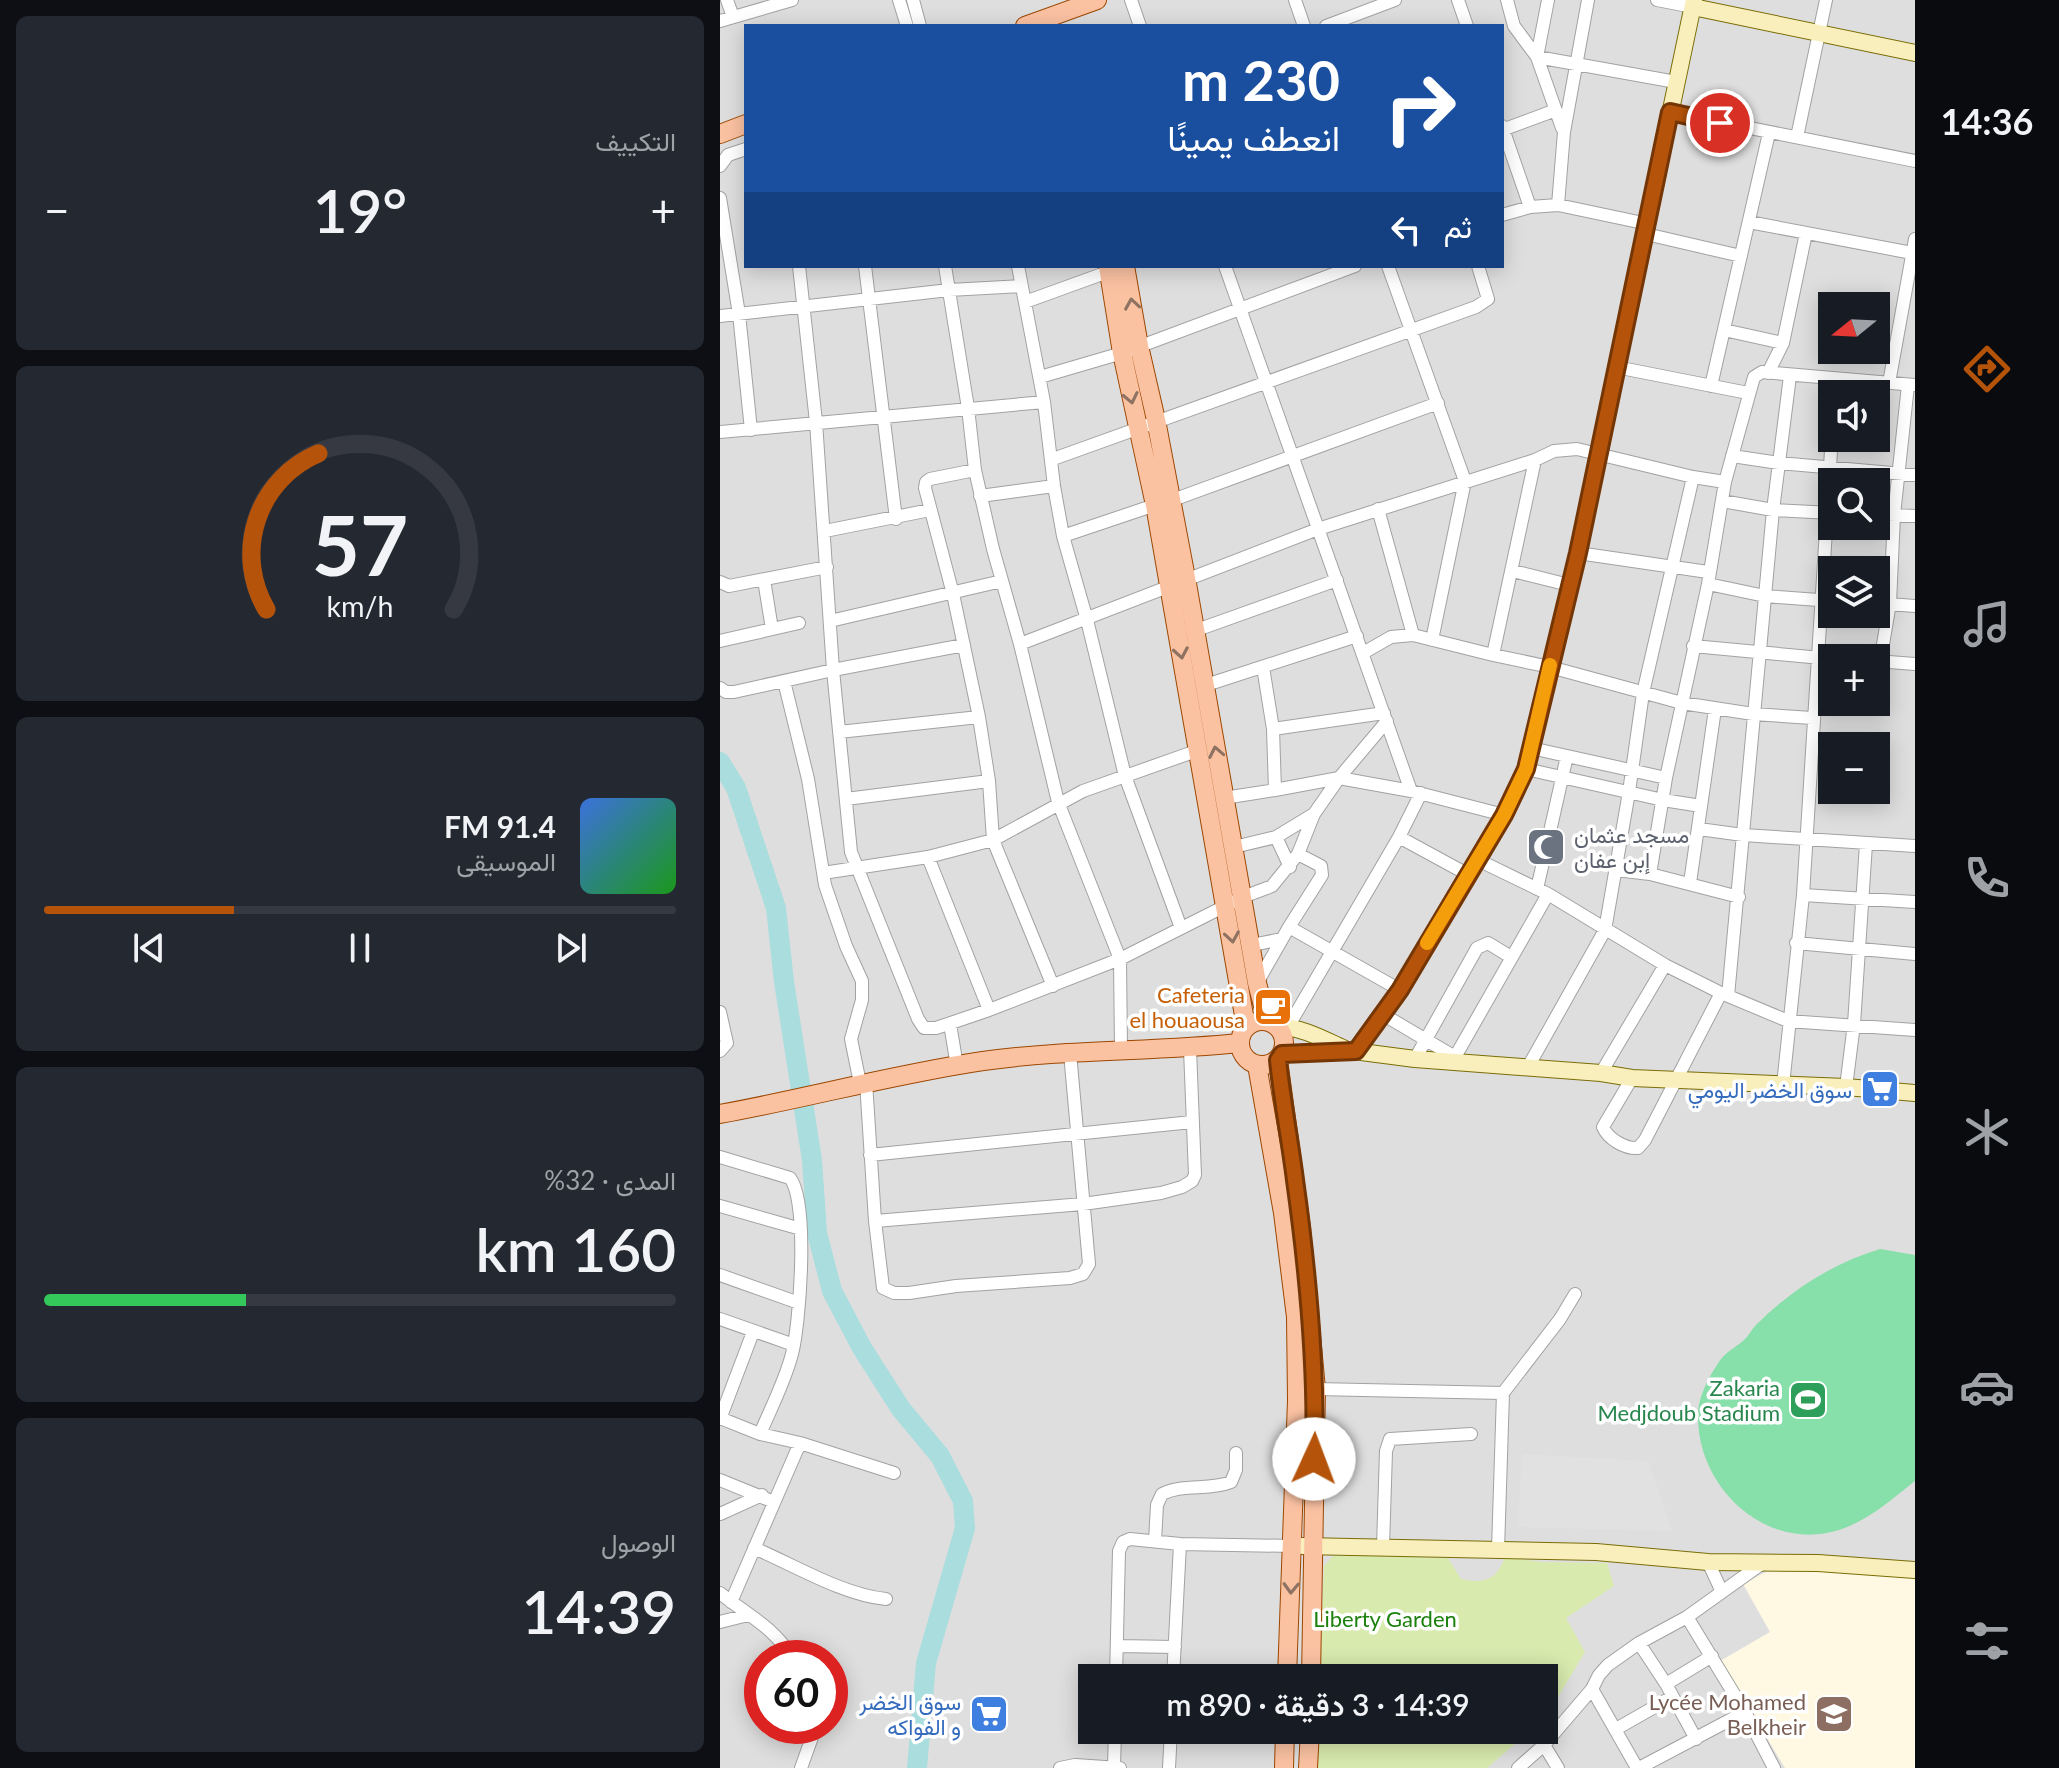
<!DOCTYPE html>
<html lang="ar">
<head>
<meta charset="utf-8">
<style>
	body { margin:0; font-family:Lato,Vazirmatn,sans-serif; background:#242831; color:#f1f3f6; direction:rtl; height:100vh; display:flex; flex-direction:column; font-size:30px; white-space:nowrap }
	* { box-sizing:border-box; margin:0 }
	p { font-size:26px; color:#9ea1a6 }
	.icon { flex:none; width:44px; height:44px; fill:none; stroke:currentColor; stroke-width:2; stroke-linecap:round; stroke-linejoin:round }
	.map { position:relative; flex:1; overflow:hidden; direction:ltr }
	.drawer { display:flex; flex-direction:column; gap:16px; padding:16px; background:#0d0f14; width:720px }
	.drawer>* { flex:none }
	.guide { position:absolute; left:24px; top:24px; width:760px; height:244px; border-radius:0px; box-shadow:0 4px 20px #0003; direction:rtl; background:#1a4fa0; color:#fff; overflow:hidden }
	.needle { width:52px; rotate:252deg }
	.buttons { position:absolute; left:1098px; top:292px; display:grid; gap:16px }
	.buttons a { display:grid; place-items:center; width:72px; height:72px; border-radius:0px; background:#171b24; box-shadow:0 4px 20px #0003; font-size:40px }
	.speed { position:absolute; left:24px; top:1640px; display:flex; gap:16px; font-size:40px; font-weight:700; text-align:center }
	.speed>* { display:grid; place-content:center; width:104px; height:104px; border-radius:50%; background:#171b24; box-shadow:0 4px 20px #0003; line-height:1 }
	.speed .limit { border:12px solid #d22; background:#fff; color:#111 }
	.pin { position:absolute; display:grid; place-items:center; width:68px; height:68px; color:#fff; margin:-34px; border:4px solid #fff; border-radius:50%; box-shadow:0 2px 8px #0007 }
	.me { position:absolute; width:88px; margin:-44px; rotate:2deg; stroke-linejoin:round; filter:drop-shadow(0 0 6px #0008) }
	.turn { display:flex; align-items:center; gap:28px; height:168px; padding:0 32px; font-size:36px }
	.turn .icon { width:104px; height:104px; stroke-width:2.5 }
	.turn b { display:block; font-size:56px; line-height:68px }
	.then { display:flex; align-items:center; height:76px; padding:0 32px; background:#0003; gap:16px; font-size:30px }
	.big { font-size:60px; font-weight:600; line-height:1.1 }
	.drawer .widget { flex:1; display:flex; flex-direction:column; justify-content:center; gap:12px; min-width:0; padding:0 28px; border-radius:12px; background:#242831 }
	.drawer .dial { align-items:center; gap:0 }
	.dial svg { height:208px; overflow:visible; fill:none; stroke:#363941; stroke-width:7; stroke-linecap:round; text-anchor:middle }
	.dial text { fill:#f1f3f6; stroke:none }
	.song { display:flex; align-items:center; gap:24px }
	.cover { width:96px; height:96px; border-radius:12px; background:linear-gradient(135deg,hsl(220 70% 55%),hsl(120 70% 35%)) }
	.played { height:8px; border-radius:4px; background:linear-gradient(90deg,#b45309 30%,#363941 30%) }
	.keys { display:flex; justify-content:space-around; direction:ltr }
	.heat { display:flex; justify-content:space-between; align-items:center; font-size:44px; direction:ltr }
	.charge { height:12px; border-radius:6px; background:linear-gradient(90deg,#34c759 32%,#363941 0) }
	.trip { position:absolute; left:358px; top:1664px; width:480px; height:80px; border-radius:0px; background:#171b24; box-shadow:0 4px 20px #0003; font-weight:600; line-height:80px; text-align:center; direction:rtl }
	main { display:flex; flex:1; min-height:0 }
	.menu { display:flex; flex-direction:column; width:144px; justify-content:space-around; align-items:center; background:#090b0e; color:#9ea1a6 }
	.menu .icon { width:56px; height:56px }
	.menu .current { color:#b45309 }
	.menu b { font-size:36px; color:#f1f3f6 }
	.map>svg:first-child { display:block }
	.residential { fill:#dfdede; fill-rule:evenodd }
	.education { fill:#fff9e3 }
	.grass { fill:#d8eaae }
	.pitch { fill:#87dfaa }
	.parking { fill:#e1e1e1 }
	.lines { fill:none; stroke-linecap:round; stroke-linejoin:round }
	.river { stroke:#a9ddde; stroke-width:20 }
	.street-casing { stroke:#a2a2a2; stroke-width:14 }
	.secondary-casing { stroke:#796d06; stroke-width:18 }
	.primary-casing { stroke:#9c4701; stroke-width:20 }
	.street { stroke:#fff; stroke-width:12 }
	.secondary { stroke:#f9efbd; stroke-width:16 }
	.primary { stroke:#fbc2a2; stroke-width:18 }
	.oneway { stroke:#8e7262 }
	.route-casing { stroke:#753606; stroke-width:20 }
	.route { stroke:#b45309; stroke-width:14 }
	.slow { stroke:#f59e0b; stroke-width:14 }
	.labels { text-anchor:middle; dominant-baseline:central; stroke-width:7; stroke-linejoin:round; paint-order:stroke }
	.worship-label { font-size:22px; fill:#5b616d; stroke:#fff; text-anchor:start }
	.food-label { font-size:22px; fill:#c56008; stroke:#fff; text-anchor:end }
	.shop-label { font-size:22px; fill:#366cbe; stroke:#fff; text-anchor:end }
	.leisure-label { font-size:22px; fill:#27864d; stroke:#fff; text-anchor:end }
	.park-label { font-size:22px; fill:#1c810d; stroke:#fff }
	.education-label { font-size:22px; fill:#785e54; stroke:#fff; text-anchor:end }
</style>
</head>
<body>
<main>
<nav class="menu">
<b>14:36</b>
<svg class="icon current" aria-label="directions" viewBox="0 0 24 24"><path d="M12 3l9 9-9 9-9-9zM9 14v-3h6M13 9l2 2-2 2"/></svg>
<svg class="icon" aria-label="music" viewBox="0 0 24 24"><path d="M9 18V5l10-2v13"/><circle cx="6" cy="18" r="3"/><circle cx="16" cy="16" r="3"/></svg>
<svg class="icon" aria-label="phone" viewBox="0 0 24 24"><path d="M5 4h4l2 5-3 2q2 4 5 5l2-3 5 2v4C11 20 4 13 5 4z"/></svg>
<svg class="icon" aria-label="climate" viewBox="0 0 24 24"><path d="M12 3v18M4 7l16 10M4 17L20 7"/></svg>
<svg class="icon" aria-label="car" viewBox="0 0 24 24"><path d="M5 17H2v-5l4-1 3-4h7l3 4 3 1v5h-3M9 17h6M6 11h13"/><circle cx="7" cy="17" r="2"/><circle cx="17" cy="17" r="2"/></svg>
<svg class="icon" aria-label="filters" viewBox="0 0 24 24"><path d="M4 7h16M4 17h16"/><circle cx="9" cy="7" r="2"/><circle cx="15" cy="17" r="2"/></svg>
</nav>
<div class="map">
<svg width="1195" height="1768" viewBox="0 0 1195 1768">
	<rect width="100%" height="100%" fill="#f1ece7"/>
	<path class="residential" d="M0,0H1195V1768H0ZM26,26H782V266H26ZM1112,306H1156V350H1112ZM1112,394H1156V438H1112ZM1112,482H1156V526H1112ZM1112,570H1156V614H1112ZM1112,658H1156V702H1112ZM1112,746H1156V790H1112ZM42,1658H110V1726H42ZM372,1678H824V1730H372Z"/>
	<path class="education" d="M1057,1566L1195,1575V1768H1065L1000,1661L1050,1632L1023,1584Z"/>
	<path class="grass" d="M636,1555L728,1558L741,1579C764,1584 777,1580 785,1557L822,1562L887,1563L894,1586L846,1618L865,1652L835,1702L824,1715V1678H599L604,1566L613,1556Z
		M597,1730H811L767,1768H595Z"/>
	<path class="pitch" d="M1160,1249L1195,1255V1481C1171,1500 1149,1520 1119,1530C1046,1553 976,1487 978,1414C978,1396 991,1373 1001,1359C1007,1351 1018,1346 1025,1339C1029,1335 1032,1329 1036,1325C1071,1290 1113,1263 1160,1249Z"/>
	<path class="parking" d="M802,1454L928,1461L952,1531L798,1527Z"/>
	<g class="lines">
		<path class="river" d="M0,762L16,788L56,908L64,982L92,1160L97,1233L112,1291L142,1348L181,1409L220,1456L243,1501L245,1528L206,1663L197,1768"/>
		<g class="street-casing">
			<path id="street" d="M7,0L13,17
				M179,0L187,26
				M193,0L200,26
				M411,0L420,26
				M575,0L584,26
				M738,0L747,26
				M787,0L794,26L817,57L842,128
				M828,0L817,57L956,82
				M937,0L973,7
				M0,21L72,0
				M606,26L675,0
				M950,112L1195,161
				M782,126L810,207
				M782,130L836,110
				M1077,137L1106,0
				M0,166L8,155L26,149
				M0,198L19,314L31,430
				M838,205L844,132L868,0
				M782,215L810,207L838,205L928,224
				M1029,222L1192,253
				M926,234L1021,256
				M79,266L96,422L113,670L131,852L198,1019L204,1028H216L269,1010L400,959L523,897L552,886L578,854L594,814L619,778L667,721
				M145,266L176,519
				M225,266L248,408L255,470L273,549L300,644L338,802L400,959L401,1049
				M298,266L324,402L334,486L343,536L367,620L405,776L461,928
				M505,266L691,791
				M668,266L745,481L712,640
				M305,302L396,269
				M0,316L229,290L301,286
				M1004,330L1063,343
				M896,367L1028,393
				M1048,373L1063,343L1086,233
				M320,377L402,353L635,266
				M1169,383L1195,239
				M991,386L1049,133
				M0,432L324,402
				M1012,456L1059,463L1195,475
				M333,459L756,307L768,299L758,266
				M255,470L210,479L206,482L205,488L233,594L259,717L269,781L273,840L333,986
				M260,496L334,486
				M450,501L718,403
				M1002,501L1053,510L1112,513
				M658,509L693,635
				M1156,514L1195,516
				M105,531L210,510
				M343,536L435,505
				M858,553L988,572
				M793,571L849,585
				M44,580L52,629
				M0,582L9,586L107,567
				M988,584L1045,596L1112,601
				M1156,603L1195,606
				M110,621L282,581
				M474,631L617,580
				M0,641L79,623
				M300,644L598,529L815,460L834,451L857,449L973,477L1005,482
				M973,646L1112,659
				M643,653L671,637L693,635L773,655L830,667L962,703L1033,714L1092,718
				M773,655L815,460
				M1156,661L1195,664
				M1160,662L1170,603L1174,515L1188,385
				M543,667L553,729L555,790L619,778L691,791L784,815
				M64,681L88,779L105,885L126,946L142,981V1000L131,1039L140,1083
				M483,686L637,636
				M0,688L6,692H14L113,670L244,645
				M553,729L664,713
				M119,732L259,717
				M811,748L946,778
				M806,769L943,800L981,806
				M504,798L555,790
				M126,799L269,781
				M979,829L1023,835L1195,846
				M556,837L570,867
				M679,837L747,874
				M514,847L556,837L594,814
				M208,857L269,1010
				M756,859L828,894L945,965L1001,993L1068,1021L1195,1030
				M896,870L930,874L1019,897
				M103,873L208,857L273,840L363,791L479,750
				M930,874L946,778L988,584L1005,482L1034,377L1042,372L1195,385
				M970,883L995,709
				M817,889L847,756
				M1083,895L1195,902
				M569,927L680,990
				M1076,943L1195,954
				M532,945L562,939
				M537,983L569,927L602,875L601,866L578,854
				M1008,996L1053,510L1070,376
				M0,1012L7,1043L0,1051
				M664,1015L735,1057L733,1062
				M230,1024L237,1066
				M568,1027L679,837L701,793
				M735,1057L828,894
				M695,1059L757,948L768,943L791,957
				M808,1067L885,930L909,792L923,693L973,477
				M881,1073L945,965
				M912,1078L883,1127C888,1139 905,1149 918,1148L925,1140L1001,993
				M146,1082L155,1221L163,1288L174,1293H189L236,1286L350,1278L363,1274L369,1264L350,1053
				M1063,1085L1083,895L1112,435
				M1126,1087L1134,1024L1146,844
				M150,1155L472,1122
				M0,1157L70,1178C89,1202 80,1323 72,1354C65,1381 51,1408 40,1434
				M0,1206L81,1229
				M155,1221L363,1204L441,1193L462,1187L472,1181L475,1175L470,1049
				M0,1275L79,1303
				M0,1319L74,1345
				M596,1389L783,1393
				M0,1418L40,1434L80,1443L174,1473
				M0,1419L33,1332
				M0,1480L54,1502
				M0,1514L42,1495
				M435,1541L437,1505L442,1494C464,1483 489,1491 511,1482L516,1470V1453
				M663,1547L666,1451L670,1439L751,1434
				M34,1548C74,1565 123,1595 166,1599
				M778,1550L783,1393L840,1319L855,1294
				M988,1562L1002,1592
				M0,1593C30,1617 51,1625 73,1658
				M11,1602L80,1443
				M967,1617L1025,1712L1054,1768
				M0,1622L28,1615
				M919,1643L946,1684L976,1739
				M397,1646L455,1647
				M396,1678L399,1551L403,1542L410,1539L460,1544L572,1546
				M453,1678L460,1544
				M946,1684L992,1656
				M872,1689L917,1768
				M896,1729L952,1697
				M824,1745L838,1768
				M394,1767L395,1730
				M81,1768L96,1726
				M340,1768L355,1765L400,1768
				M449,1768L451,1730
				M798,1768L824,1745L872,1689L879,1675L888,1665L919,1643L967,1617L1044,1562
				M919,1768L1025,1712"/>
		</g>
		<g class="secondary-casing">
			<path id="secondary" d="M973,7L1195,53
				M557,1026C581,1027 603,1039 625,1049
				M636,1051L680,990L784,815L806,769L858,553L974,0
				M562,1054L626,1050L695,1059L881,1073L912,1078L1126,1087L1195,1093
				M582,1546L876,1552L988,1562L1098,1563L1195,1570"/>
		</g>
		<g class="primary-casing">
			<path id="primary" d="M305,26L377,0
				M0,134L26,124
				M388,266L402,353L435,505L526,1027
				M405,266L419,346L436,420L466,578L537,983L547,1021
				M520 1043a22 22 0 1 1 44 0a22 22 0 1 1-44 0Z
				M558,1060L581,1228L596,1389L591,1678
				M537,1065L563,1213L576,1317L577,1400L567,1678
				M0,1114C88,1098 175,1074 263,1061C348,1049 434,1052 519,1043
				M564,1768L565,1730
				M588,1768L590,1730"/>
		</g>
		<use href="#street" class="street"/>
		<use href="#secondary" class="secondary"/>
		<use href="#primary" class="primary"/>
	</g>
	<defs><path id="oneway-chevron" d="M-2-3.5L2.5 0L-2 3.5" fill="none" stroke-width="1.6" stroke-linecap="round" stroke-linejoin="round" transform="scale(2)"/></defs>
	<g class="oneway">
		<use href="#oneway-chevron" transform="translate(412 304) rotate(-99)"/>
		<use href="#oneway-chevron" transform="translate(411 398) rotate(78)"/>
		<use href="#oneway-chevron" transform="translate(461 653) rotate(80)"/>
		<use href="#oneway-chevron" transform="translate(496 752) rotate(-101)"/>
		<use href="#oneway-chevron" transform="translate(512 937) rotate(81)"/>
		<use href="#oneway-chevron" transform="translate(571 1588) rotate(92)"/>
	</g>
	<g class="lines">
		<g class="route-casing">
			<path id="route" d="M594,1459C597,1366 588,1273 575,1180C570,1140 562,1100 558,1060L562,1054L636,1051L680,990L784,815L806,769L858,553L950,112L1000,123"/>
		</g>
		<use href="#route" class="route"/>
		<path class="slow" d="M707,943L784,815L806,769L830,665"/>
	</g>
	<defs>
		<g id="mosque-square" transform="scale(2)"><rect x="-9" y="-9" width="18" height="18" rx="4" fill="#6b7280" stroke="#fff"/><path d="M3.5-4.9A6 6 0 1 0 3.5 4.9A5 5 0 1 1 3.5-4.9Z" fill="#fff"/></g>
		<g id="cafe-square" transform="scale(2)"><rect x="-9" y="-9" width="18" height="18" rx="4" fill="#e8710a" stroke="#fff"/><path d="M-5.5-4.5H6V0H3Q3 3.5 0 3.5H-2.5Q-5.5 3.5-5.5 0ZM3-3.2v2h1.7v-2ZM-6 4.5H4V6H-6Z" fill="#fff"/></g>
		<g id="supermarket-square" transform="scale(2)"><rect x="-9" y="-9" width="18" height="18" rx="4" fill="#3f7fe0" stroke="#fff"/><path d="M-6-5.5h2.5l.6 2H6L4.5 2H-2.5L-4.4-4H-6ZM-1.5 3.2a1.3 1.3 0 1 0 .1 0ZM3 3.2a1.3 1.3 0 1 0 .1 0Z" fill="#fff"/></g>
		<g id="stadium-square" transform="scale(2)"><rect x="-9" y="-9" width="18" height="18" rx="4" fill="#2e9e5b" stroke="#fff"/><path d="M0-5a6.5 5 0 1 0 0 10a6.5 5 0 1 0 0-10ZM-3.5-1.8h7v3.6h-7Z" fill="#fff"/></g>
		<g id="school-square" transform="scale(2)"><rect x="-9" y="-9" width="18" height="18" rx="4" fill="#8d6e63" stroke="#fff"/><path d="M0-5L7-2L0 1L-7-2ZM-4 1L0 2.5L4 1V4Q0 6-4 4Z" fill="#fff"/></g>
	</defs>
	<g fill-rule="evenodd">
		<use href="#mosque-square" x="826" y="847"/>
		<use href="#cafe-square" x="553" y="1007"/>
		<use href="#supermarket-square" x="1160" y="1089"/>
		<use href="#stadium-square" x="1088" y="1400"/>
		<use href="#supermarket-square" x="269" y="1714"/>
		<use href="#school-square" x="1114" y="1714"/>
	</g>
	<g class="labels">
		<g class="worship-label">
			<text x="854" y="834">مسجد عثمان<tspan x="854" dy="25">إبن عفان</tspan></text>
		</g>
		<g class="food-label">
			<text x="525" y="994">Cafeteria<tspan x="525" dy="25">el houaousa</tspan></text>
		</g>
		<g class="shop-label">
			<text x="1132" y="1089">سوق الخضر اليومي</text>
			<text x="241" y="1701">سوق الخضر<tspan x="241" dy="25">و الفواكه</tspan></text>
		</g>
		<g class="leisure-label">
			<text x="1060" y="1387">Zakaria<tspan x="1060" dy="25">Medjdoub Stadium</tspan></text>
		</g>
		<g class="park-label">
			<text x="665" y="1618">Liberty Garden</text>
		</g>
		<g class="education-label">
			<text x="1086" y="1701">Lycée Mohamed<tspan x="1086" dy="25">Belkheir</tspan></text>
		</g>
	</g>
</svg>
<div class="buttons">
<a><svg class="needle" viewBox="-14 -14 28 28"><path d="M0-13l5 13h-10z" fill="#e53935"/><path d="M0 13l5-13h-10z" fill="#9ea1a6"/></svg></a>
<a><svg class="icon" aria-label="sound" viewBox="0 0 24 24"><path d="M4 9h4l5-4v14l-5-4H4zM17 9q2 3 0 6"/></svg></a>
<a><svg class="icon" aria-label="search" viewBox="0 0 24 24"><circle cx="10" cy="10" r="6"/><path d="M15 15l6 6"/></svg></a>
<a><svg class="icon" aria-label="layers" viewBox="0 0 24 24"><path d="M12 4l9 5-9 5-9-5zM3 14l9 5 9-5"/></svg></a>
<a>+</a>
<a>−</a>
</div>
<div class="speed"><div class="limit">60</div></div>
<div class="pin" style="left:1000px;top:123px;background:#d93025"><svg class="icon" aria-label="arrive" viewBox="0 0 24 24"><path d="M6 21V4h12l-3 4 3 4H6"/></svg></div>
<svg class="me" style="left:594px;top:1459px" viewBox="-20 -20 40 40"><circle r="19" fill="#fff"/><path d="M0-13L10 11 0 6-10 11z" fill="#b45309"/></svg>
<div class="trip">14:39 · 3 دقيقة · 890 m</div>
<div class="guide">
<div class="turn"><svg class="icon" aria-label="right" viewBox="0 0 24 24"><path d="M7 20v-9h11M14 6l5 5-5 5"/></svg><div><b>230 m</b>انعطف يمينًا</div></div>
<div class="then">ثم<svg class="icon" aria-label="left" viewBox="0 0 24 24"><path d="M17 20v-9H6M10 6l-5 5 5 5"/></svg></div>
</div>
</div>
<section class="drawer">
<div class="widget"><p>التكييف</p>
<div class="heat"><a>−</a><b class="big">19°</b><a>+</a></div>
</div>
<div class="widget dial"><svg viewBox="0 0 100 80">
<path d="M14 69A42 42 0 1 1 86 69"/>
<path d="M14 69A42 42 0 0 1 34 9" stroke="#b45309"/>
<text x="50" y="56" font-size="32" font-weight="700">57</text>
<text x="50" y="72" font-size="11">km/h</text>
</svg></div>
<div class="widget">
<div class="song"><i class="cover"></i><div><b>91.4 FM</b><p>الموسيقى</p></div></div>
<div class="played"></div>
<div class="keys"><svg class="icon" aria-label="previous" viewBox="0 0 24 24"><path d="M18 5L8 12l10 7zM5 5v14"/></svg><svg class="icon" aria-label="pause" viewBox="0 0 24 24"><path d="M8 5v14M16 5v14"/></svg><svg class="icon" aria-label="next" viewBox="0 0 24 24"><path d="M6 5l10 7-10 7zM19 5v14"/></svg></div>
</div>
<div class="widget"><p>المدى · 32%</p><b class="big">160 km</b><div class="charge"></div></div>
<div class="widget"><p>الوصول</p><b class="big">14:39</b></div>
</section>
</main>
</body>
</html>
